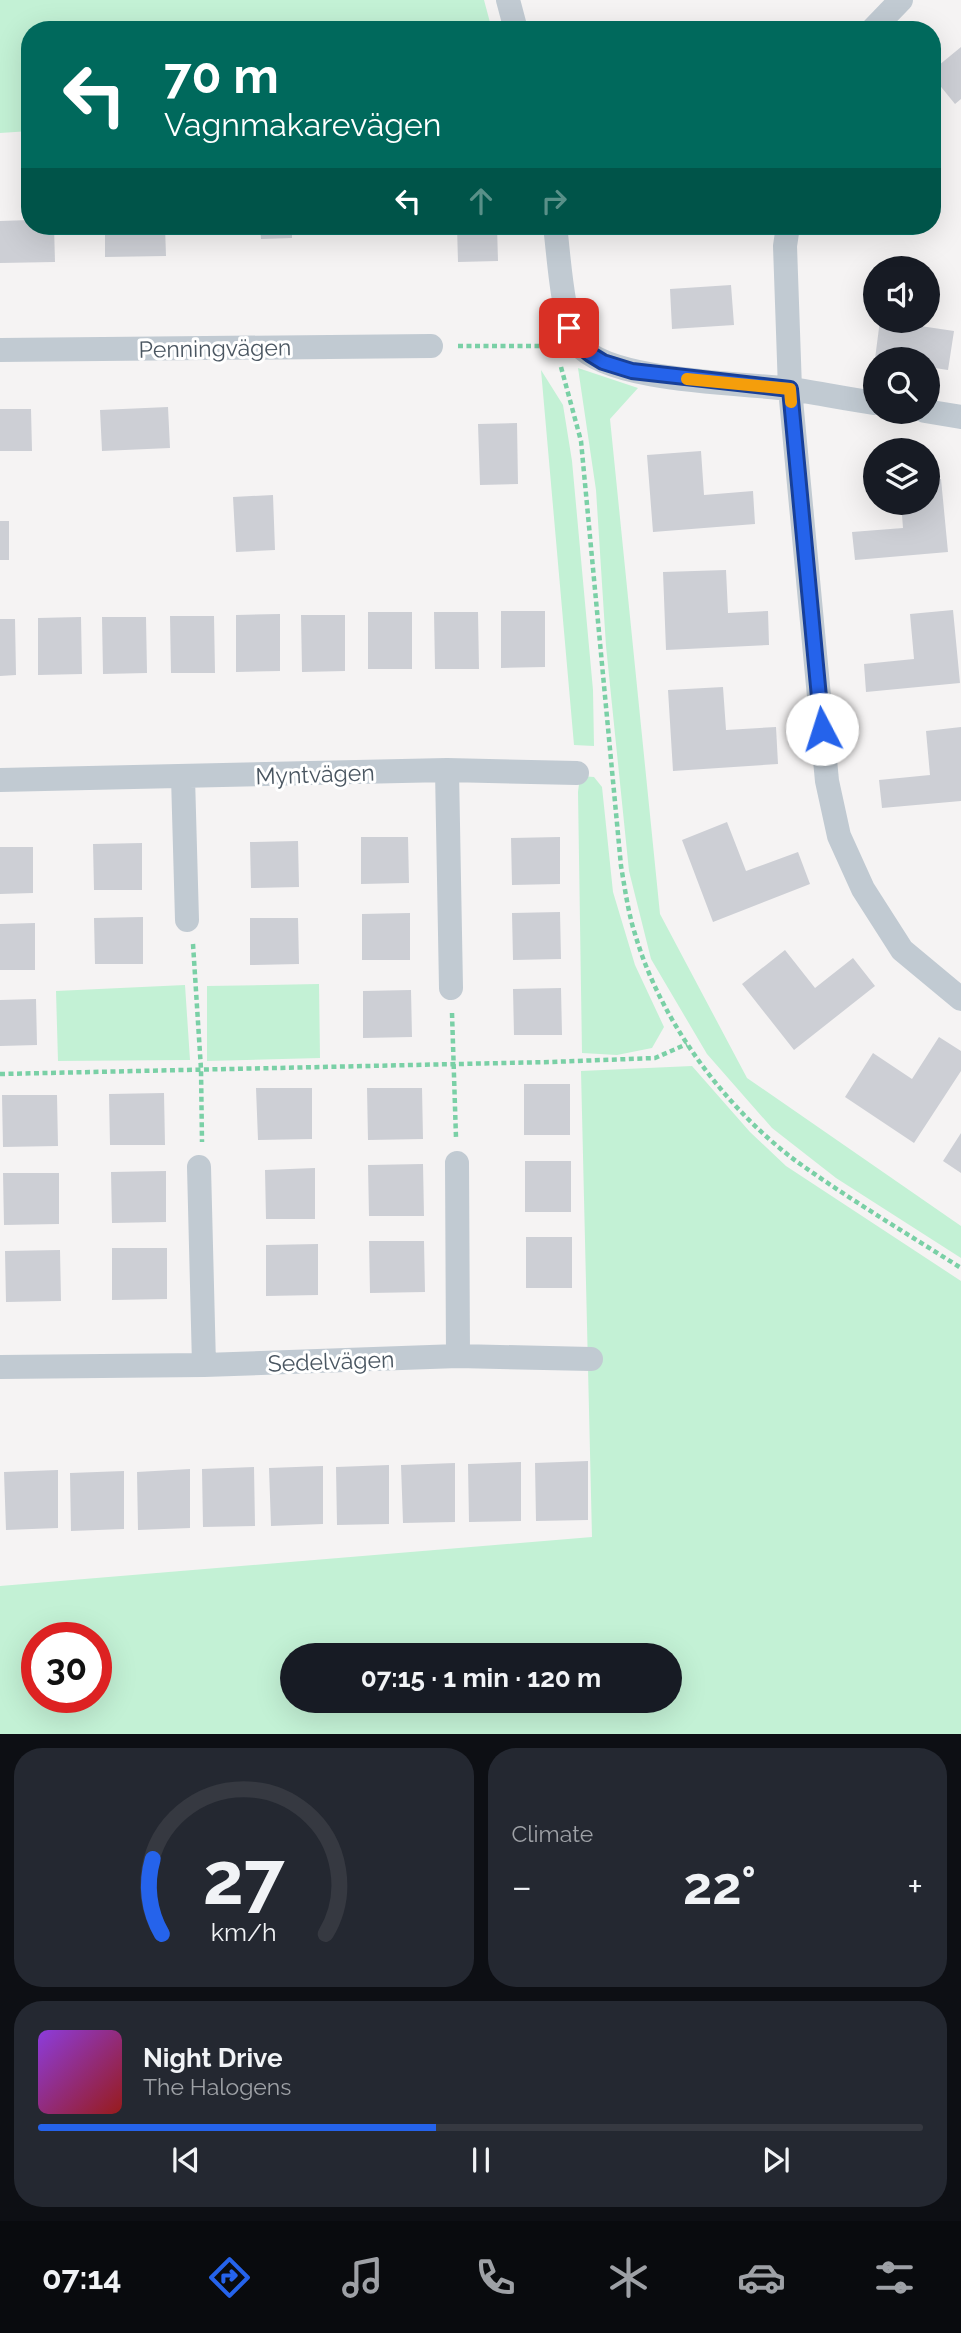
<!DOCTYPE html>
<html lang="en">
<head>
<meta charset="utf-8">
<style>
	body { margin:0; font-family:Raleway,sans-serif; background:#242831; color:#f1f3f6; height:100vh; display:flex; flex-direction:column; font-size:26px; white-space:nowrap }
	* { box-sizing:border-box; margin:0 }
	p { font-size:23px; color:#9ea1a6 }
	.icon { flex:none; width:38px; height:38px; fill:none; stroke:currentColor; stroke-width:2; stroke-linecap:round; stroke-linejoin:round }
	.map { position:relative; height:1734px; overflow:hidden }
	.panel { display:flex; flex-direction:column; gap:14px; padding:14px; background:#0d0f14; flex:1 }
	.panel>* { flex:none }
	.top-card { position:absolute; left:21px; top:21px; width:920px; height:214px; border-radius:28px; box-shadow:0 7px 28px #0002; background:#00695c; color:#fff; overflow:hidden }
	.buttons { position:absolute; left:863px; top:256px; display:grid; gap:14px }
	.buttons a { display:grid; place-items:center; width:77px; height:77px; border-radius:50%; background:#171b24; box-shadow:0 7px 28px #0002; font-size:35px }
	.speed { position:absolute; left:21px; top:1622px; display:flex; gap:14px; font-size:35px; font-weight:700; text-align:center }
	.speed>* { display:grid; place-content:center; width:91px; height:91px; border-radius:50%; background:#171b24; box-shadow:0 7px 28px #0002; line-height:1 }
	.speed .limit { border:10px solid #d22; background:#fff; color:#111 }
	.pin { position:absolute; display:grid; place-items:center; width:60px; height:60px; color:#fff; margin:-30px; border-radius:14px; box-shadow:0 4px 10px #0006 }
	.me { position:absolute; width:77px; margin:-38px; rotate:355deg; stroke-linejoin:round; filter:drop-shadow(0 0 5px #0008) }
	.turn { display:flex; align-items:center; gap:24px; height:147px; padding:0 28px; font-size:32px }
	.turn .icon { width:91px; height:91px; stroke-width:2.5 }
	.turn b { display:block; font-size:49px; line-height:60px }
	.lanes { display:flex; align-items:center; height:66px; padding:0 28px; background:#0003; justify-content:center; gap:35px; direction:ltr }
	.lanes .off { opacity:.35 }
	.big { font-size:52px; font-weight:700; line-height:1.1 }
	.panel .widget { flex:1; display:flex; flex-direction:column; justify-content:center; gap:10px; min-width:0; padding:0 24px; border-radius:28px; background:#242831 }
	.panel .dial { align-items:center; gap:0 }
	.dial svg { height:182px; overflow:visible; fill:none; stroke:#363941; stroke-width:7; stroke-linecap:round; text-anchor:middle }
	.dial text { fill:#f1f3f6; stroke:none }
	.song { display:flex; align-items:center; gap:21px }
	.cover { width:84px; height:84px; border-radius:10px; background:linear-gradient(135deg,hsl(270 70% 55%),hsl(0 70% 35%)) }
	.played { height:7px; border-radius:4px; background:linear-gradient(90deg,#2563eb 45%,#363941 45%) }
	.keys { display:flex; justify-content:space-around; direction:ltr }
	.heat { display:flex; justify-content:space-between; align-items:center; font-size:38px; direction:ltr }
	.panel .tiles { flex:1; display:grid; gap:14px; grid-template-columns:1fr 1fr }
	.widget:last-child { grid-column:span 2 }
	.trip { position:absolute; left:280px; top:1643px; width:402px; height:70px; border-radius:35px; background:#171b24; box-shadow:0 7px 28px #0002; font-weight:700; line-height:70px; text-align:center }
	.dock { display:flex; height:112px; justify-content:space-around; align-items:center; background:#090b0e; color:#9ea1a6 }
	.dock .icon { width:49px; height:49px }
	.dock .active { color:#2563eb }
	.dock b { font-size:32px; color:#f1f3f6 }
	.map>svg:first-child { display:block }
	.green { fill:#c3f1d5; fill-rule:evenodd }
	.building { fill:#cdcfd5 }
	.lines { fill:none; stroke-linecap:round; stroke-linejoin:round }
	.path { stroke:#7ad0a6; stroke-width:4.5; stroke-dasharray:5 3.5; stroke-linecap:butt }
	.street { stroke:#c1cad2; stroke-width:24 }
	.route-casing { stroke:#184099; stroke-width:18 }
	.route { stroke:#2563eb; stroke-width:12 }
	.slow { stroke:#f59e0b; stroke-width:12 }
	.labels { text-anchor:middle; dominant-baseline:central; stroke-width:6; stroke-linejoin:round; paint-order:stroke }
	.street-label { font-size:23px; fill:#4a5661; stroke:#fff }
</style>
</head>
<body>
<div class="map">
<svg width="961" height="1735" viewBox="0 0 961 1735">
	<rect width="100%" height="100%" fill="#f5f3f3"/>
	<path class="green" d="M0,0H484L492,30H30V131L0,133Z
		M578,368L638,388L610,419L660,914L747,1078L961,1226V1258L836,1178L772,1128L707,1054L651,959L629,871L606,646L596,490Z
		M541,370L563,405L572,461L593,690L594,746L574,745Z
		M580,776L594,777L602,787L613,892L635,965L664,1027L652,1048L617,1055L582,1053L578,792Z
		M319,984L320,1058L207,1061V986Z
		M185,985L190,1060L58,1061L56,991Z
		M692,1066L750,1132L786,1166L961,1281V1734L0,1735V1586L592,1537L581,1071ZM37,1638H96V1698H37ZM292,1656H670V1701H292Z"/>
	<path class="building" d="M961,47V99L955,104L933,77V70Z
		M30,220V226H54L55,262L0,263V221Z
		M105,226H165L166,256L105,257Z
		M260,226H292V238L261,239Z
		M457,226H497L498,261L458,262Z
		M731,285L734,325L672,329L670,289Z
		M880,320L954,331L948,370L928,367V359H875Z
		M168,407L170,448L102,451L100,410Z
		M0,409H31L32,451H0Z
		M517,423L518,484L480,485L478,424Z
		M701,451L704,495L753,491L755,524L653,532L647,455Z
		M941,479L948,552L855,560L852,532L903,528L901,502H928V480Z
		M273,495L275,550L236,552L233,497Z
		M0,521H9V560H0Z
		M726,570L728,613L768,611L769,645L666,650L663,572Z
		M953,610L960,683L866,692L864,664L914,659L910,614Z
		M501,611H545V667L501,668Z
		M368,612H412V669H368Z
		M434,612H478L479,669H435Z
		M280,614V671L236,672V615Z
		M301,615H345V671L302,672Z
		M170,616H214L215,673H171Z
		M81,617L82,674L38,675V618Z
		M102,617H146L147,673L103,674Z
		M0,619H15L16,675L0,676Z
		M723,687L726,730L776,727L778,764L673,771L668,690Z
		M961,727V801L882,808L879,780L930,775L926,731Z
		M727,822L746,871L798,852L810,884L713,922L682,840Z
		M361,837H408L409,883L361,884Z
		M560,837V884L512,885L511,838Z
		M298,841L299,887L251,888L250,842Z
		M142,843V890H94L93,844Z
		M0,847H33V893L0,894Z
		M560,912L561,959L513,960L512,913Z
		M410,913V960H362V914Z
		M143,917V964H95L94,918Z
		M250,918H298L299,964L250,965Z
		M35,923V970H0V924Z
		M785,950L815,988L853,958L875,986L794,1050L742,984Z
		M561,988L562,1035H514L513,989Z
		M411,990L412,1037L363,1038V991Z
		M36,999L37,1045L0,1046V1000Z
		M939,1037L961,1051V1071L914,1143L845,1097L873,1053L912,1079Z
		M524,1084H570V1135H524Z
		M256,1088H312V1139L258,1140Z
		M367,1088H422L423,1139L368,1140Z
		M164,1093L165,1145H110L109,1094Z
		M2,1095H57L58,1146L3,1147Z
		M961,1133V1173L943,1161Z
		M525,1161H571V1212H525Z
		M423,1164L424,1216H369L368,1165Z
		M315,1168V1219H266L265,1170Z
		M166,1171V1222L112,1223L111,1172Z
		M3,1173H59V1224L4,1225Z
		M526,1237H572V1288H526Z
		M369,1241H424L425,1292L370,1293Z
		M318,1244V1295L266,1296V1245Z
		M112,1248H167V1299L112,1300Z
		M60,1250L61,1301L6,1302L5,1251Z
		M588,1461V1520L536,1521L535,1463Z
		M521,1462V1521L469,1522L468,1464Z
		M455,1463V1522L403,1523L401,1465Z
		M389,1465V1524L337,1525L336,1467Z
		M323,1466V1524L271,1526L269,1468Z
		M254,1467L255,1526L203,1527L202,1469Z
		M190,1469V1528L138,1530L137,1472Z
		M58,1470V1528L6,1530L4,1472Z
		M124,1471V1529L71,1531L70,1473Z"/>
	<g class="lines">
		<path class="path" d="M458,346H547
			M561,367L581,441L621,866C625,889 628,912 635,934C660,1020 724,1107 796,1161C849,1199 906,1233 961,1268
			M193,944L201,1069L202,1142
			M452,1013L456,1138
			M0,1074L550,1062L655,1058L687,1044"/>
		<path class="street" d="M508,0L516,30
			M872,30L901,0
			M555,226C559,255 562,323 579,345C609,382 743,383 790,389C819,393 847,399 875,403
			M788,226L785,246L790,389L827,781L839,836L863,889L902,950L961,999
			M0,350L431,346
			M925,411L961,417
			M447,770L451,988
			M183,777L187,920
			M0,780L447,770L577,773
			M457,1163L458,1356
			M199,1167L204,1365
			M0,1367L204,1365L458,1356L591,1359"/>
	</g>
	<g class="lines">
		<g class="route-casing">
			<path id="route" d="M569,328L580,346L590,354L603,362L632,371L790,389L822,729"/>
		</g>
		<use href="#route" class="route"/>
		<path class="slow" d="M687,379L790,389L791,402"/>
	</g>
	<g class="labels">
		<g class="street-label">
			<text transform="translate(215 348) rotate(-1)">Penningvägen</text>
			<text transform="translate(315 774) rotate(-2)">Myntvägen</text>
			<text transform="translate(331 1361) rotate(-2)">Sedelvägen</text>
		</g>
	</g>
</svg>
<div class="buttons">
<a><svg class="icon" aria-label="sound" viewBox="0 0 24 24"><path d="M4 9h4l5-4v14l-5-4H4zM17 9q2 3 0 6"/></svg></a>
<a><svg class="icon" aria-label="search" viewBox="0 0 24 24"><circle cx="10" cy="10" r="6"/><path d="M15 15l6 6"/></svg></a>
<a><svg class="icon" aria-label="layers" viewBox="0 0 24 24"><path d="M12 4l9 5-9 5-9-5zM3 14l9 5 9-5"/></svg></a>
</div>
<div class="speed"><div class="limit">30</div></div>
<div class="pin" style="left:569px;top:328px;background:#d93025"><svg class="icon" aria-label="arrive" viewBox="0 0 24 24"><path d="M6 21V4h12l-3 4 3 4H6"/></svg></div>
<svg class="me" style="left:822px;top:729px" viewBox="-20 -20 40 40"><circle r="19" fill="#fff"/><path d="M0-13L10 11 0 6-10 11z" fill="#2563eb"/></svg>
<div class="trip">07:15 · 1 min · 120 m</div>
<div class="top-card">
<div class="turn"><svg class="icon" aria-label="left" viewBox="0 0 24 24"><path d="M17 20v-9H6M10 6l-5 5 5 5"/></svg><div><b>70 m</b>Vagnmakarevägen</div></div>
<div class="lanes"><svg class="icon" aria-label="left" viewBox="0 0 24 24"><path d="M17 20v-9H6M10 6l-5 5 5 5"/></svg><svg class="icon off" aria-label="ahead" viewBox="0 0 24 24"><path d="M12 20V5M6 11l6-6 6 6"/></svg><svg class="icon off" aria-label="right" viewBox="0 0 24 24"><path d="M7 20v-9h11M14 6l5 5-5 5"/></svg></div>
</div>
</div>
<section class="panel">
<div class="tiles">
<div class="widget dial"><svg viewBox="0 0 100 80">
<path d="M14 69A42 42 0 1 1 86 69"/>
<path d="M14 69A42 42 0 0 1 10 36" stroke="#2563eb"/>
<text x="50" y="56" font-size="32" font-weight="700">27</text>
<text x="50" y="72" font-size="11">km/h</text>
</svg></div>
<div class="widget"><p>Climate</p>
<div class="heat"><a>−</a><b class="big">22°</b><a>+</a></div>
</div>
<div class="widget">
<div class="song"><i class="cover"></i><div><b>Night Drive</b><p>The Halogens</p></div></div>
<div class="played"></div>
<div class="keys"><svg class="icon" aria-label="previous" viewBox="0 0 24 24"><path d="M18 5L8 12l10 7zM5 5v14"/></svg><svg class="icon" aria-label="pause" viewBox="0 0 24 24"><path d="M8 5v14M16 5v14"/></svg><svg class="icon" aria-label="next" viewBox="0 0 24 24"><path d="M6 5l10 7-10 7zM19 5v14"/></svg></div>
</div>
</div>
</section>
<nav class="dock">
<b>07:14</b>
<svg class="icon active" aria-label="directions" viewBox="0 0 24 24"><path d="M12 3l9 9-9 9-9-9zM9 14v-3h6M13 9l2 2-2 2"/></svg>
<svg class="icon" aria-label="music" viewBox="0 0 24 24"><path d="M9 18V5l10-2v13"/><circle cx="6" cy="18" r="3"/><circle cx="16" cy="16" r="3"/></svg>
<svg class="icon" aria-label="phone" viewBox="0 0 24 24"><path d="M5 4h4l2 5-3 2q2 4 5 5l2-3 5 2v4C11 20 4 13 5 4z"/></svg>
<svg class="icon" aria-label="climate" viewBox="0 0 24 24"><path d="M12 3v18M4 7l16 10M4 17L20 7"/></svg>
<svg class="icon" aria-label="car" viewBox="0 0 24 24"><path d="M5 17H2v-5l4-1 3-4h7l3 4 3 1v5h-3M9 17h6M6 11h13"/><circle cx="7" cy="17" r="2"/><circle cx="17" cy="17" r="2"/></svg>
<svg class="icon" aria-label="filters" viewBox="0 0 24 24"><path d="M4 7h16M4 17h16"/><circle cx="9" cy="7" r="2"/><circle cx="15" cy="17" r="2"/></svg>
</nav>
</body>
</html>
